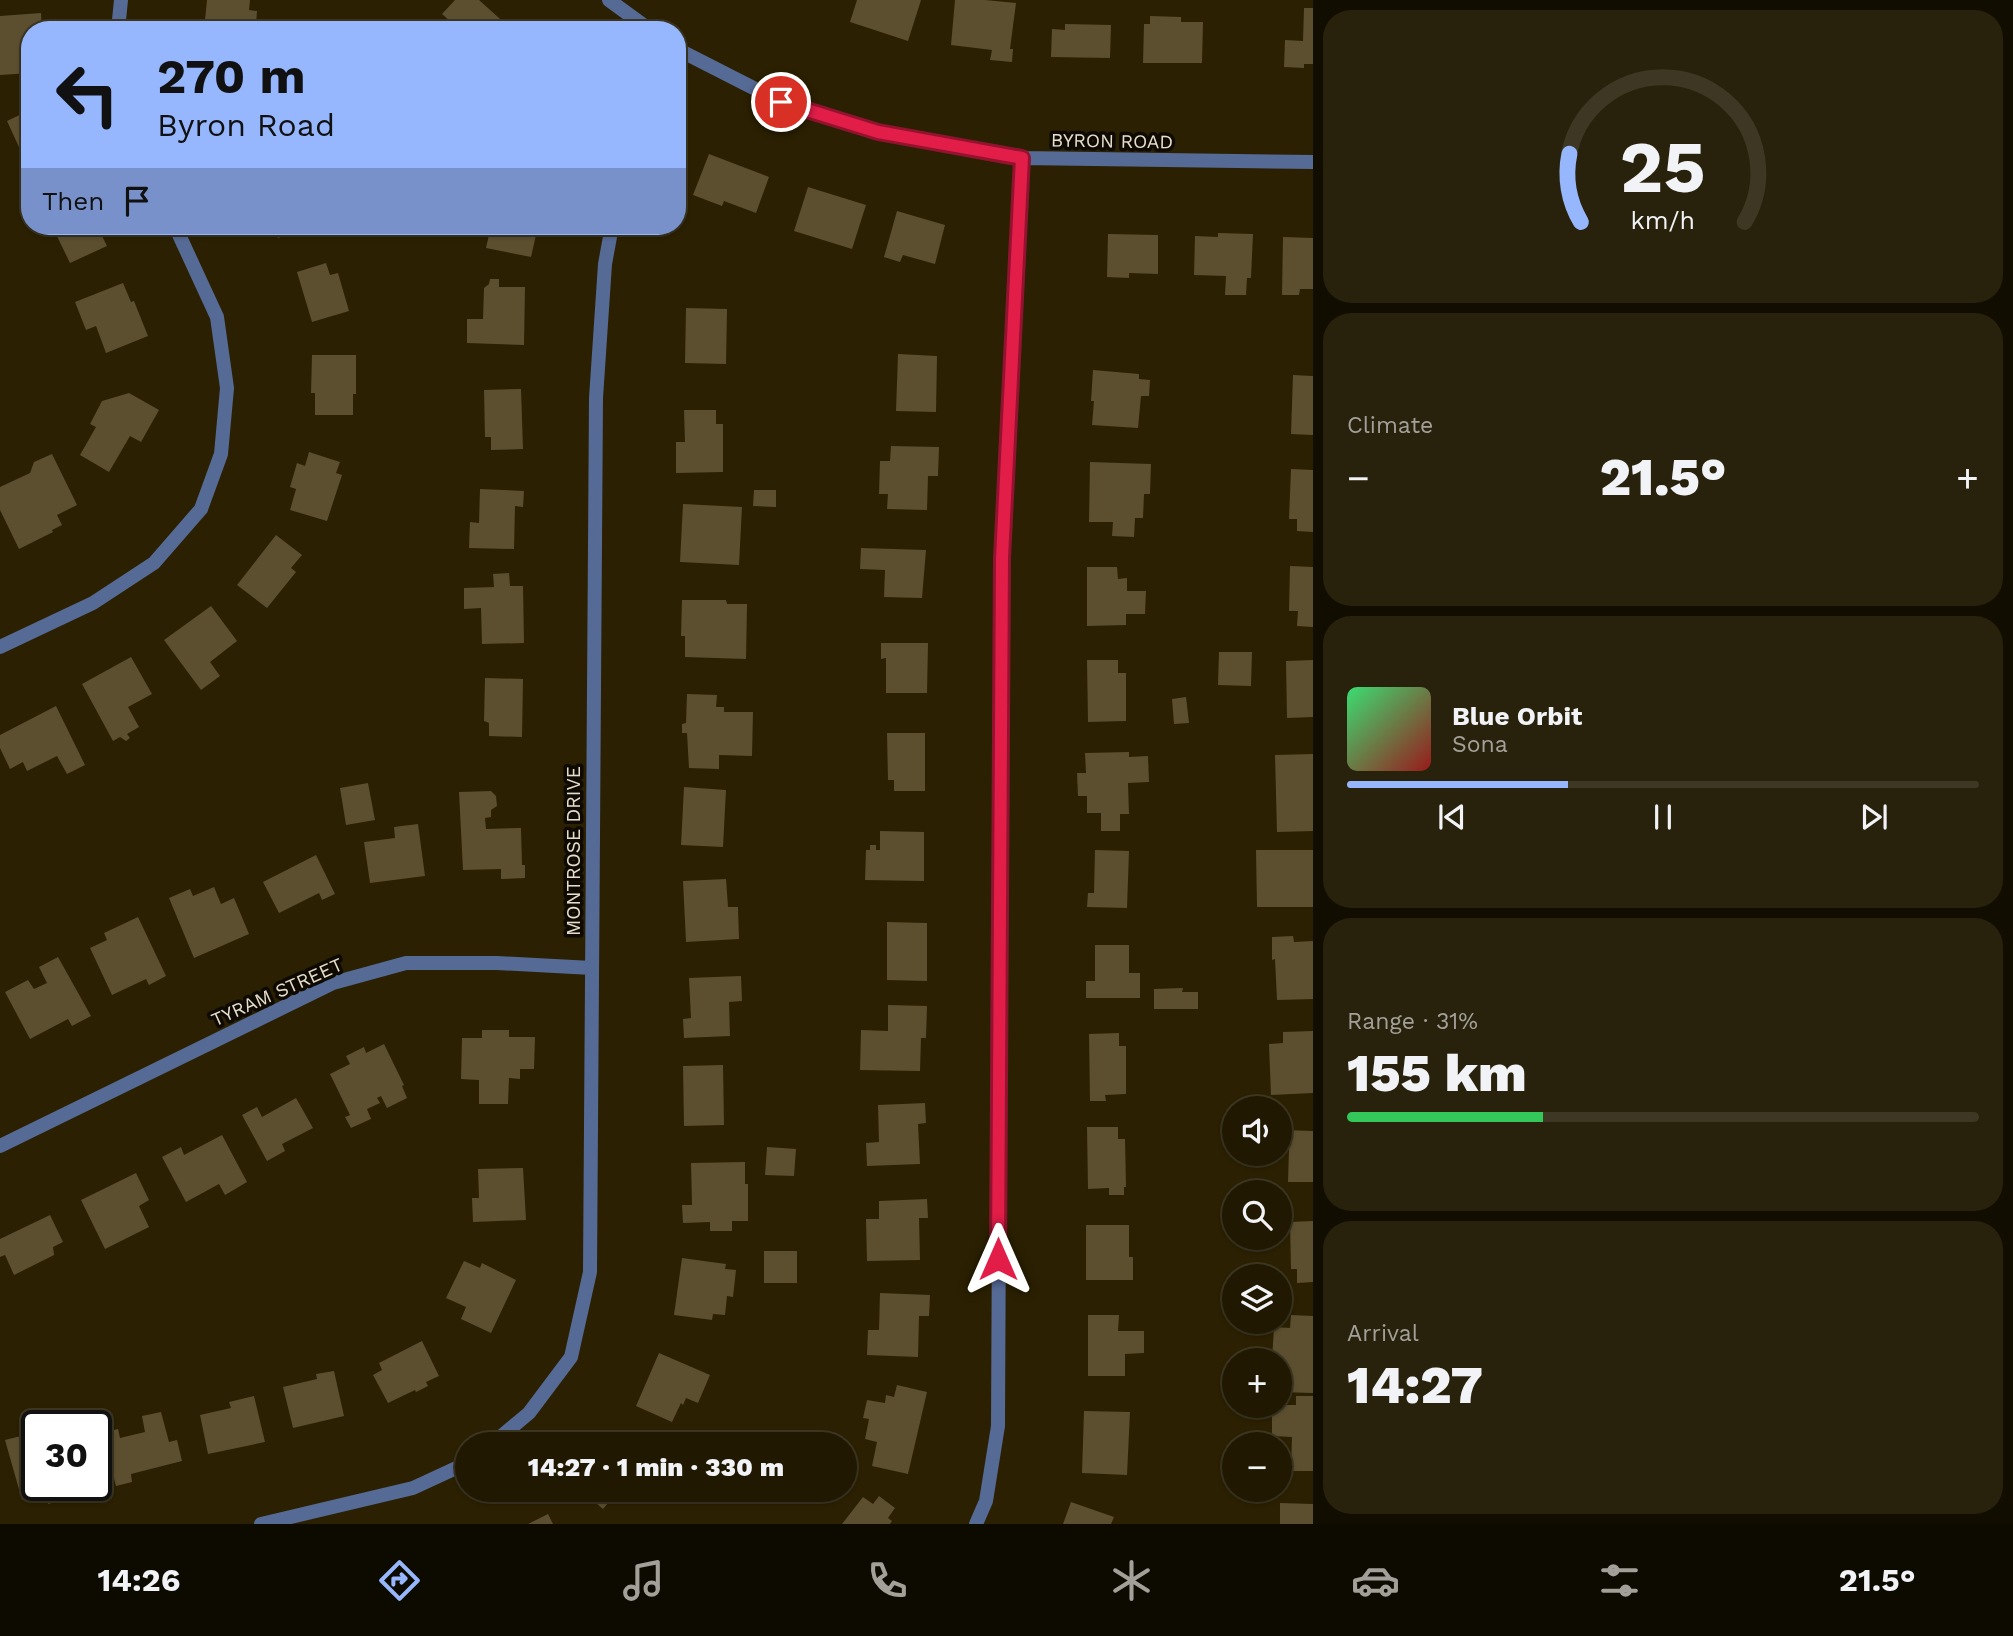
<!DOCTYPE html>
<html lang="en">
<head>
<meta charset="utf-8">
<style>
	body { margin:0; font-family:"Work Sans",sans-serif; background:#28210b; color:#f1f3f6; height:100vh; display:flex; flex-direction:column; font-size:26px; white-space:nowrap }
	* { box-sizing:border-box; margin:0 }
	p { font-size:23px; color:#a2a099 }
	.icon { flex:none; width:38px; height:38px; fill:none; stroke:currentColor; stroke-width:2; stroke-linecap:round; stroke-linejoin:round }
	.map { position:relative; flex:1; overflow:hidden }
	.panel { display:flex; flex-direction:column; gap:10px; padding:10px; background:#120d01; width:700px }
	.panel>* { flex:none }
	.guide { position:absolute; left:21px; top:21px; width:665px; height:214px; border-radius:28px; box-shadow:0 2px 5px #0004,0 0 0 2px #3d3723; background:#96b6fd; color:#111; overflow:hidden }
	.buttons { position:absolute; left:1222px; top:1096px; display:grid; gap:14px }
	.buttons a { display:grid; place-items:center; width:70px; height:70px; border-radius:50%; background:#201801; box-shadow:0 2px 5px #0004,0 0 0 2px #3d3723; font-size:35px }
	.speed { position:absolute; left:21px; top:1410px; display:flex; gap:14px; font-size:35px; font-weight:700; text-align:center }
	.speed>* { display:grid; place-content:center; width:91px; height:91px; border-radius:50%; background:#201801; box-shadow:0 2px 5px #0004,0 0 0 2px #3d3723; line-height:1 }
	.speed .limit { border:4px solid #111; border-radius:10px; background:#fff; color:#111 }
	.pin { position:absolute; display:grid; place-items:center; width:60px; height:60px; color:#fff; margin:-30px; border:4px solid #fff; border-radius:50%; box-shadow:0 2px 7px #0007 }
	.me { position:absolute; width:77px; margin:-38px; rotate:0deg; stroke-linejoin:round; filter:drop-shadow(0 0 5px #0008) }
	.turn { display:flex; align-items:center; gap:24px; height:147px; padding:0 21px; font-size:32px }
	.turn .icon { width:91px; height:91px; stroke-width:2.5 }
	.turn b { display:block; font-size:49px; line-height:60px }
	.then { display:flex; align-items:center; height:66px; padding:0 21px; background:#0003; gap:14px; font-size:26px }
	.big { font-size:52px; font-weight:800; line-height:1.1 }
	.panel .card { flex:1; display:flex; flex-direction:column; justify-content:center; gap:10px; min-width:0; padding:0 24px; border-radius:28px; background:#28210b }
	.panel .dial { align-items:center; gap:0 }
	.dial svg { height:182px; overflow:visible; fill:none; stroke:#3d3723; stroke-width:7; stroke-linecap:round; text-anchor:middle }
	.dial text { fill:#f1f3f6; stroke:none }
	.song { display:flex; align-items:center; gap:21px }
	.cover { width:84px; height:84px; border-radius:10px; background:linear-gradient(135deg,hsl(140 70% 55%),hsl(0 70% 35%)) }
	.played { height:7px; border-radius:4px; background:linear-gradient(90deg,#96b6fd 35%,#3d3723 35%) }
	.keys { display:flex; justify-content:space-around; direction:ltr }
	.heat { display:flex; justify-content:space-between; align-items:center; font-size:38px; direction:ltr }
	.charge { height:10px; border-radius:5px; background:linear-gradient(90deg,#34c759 31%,#3d3723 0) }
	.trip { position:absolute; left:455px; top:1432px; width:402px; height:70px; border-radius:35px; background:#201801; box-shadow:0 2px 5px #0004,0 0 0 2px #3d3723; font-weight:800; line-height:70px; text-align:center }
	.tab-bar { display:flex; height:112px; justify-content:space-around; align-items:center; background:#0d0a00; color:#a2a099 }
	.tab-bar .icon { width:49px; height:49px }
	.tab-bar .active { color:#96b6fd }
	.tab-bar b { font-size:32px; color:#f1f3f6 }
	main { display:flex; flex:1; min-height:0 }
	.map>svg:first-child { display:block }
	.building { fill:#5c4f2f }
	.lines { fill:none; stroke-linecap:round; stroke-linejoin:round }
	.street { stroke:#566a96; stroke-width:14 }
	.route-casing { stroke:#92132f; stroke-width:18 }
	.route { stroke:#e11d48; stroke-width:12 }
	.labels { text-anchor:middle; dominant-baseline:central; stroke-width:7; stroke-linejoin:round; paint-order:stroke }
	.street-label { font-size:19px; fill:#e6decd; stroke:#0f0a01 }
</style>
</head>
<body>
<main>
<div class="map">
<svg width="1313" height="1524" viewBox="0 0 1313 1524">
	<rect width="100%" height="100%" fill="#2b2001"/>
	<path class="building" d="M207,0H250L249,10L257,11L256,24L254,23L253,30H204Z
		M455,0H479L509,27L506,30H460L442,14Z
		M857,0H921L908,41L850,22Z
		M955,0H985L1016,3L1010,49H1013L1012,62L990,60L992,50L951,45Z
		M1304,8H1313V64H1304V68L1284,67L1285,40L1303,41Z
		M41,13L42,30H30V73L0,75V16Z
		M1150,16L1181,17V22H1203L1202,63H1143L1144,24H1150Z
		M1065,24L1111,25L1110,58L1051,57L1052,29L1065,30Z
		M30,110V171L7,121Z
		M709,154L769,177L756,213L724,201L722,206L693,195Z
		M808,187L866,205L852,249L794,231Z
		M897,211L945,225L935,264L903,255L900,262L884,257Z
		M52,226H97L107,246L70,263Z
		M273,226H307L278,238Z
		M491,226H538L531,257L486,248Z
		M1218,233L1253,234L1251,278H1247L1246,295H1225L1226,276L1194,275L1195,236L1218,237Z
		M1108,234L1158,235V274L1129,273V278L1107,277Z
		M1283,237L1313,238V289H1300L1299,295H1282Z
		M326,263L330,275L338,273L349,311L312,322L297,272Z
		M490,279H499V287H525L524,345L467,343V319H483L484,288L489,284Z
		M123,283L131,302L134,301L148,336L106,353L96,326L86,330L75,302Z
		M686,308L727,309L726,364L685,363Z
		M898,354L937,356L936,412L896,411Z
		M312,355H356V394H353V415H315V393H311Z
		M1093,370L1139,374V379L1150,380L1149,396H1141L1138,428L1092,425L1094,401H1091Z
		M1293,375L1313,376V435L1291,434Z
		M521,389L523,449L491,450V437H485L484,390Z
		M129,393L159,410L141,442L130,436L109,472L80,455L96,427L90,424L102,401Z
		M684,410H716V424H723V472L676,473V442H685Z
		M891,446L939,447L938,476H928L927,510L887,509L888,494H879L880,461H890Z
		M309,452L340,462L336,473L342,475L327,521L290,510L296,489L290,487L297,463L305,466Z
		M52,454L77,505L57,515L62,525L52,530L53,532L19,549L0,510V487L30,473L34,462Z
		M1090,462L1151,464L1150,494H1144L1143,518H1135L1134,537L1112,536L1113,522H1089Z
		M1291,469L1313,470V532L1297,531V519H1289Z
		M480,489L524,491L523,507L515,506L514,549L469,548L470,522L479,523Z
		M754,490H776V507L753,506Z
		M683,504L742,507L739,565L680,562Z
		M276,535L302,555L291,568L296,572L267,608L237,585Z
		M861,548L926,550L922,598L884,597L885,570L860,569Z
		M1290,566L1313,567V627L1297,626L1298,611H1289Z
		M1087,567H1117L1118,579L1127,578V591H1146L1145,614H1126V625L1087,626Z
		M509,573L510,586H523L524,643L482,644L481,608L464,609V588L494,587L493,574Z
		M682,600H726L727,604H747L746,659L685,657V636H681Z
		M211,606L237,641L210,662L220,676L201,690L164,640Z
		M881,643H928L927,693H886V658L881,659Z
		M1219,652H1252L1251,686L1218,685Z
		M131,657L152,694L128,707L139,727L127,734L130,738L126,741L120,737L113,741L82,684Z
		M1087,660H1118V673H1126V721L1088,722Z
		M1313,660V717L1287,718L1286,661Z
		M485,678L523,679L522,737L489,736V723L484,721Z
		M687,694L717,695L716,707H724V712H753L752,756L719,755V769L689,768L687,733H682V724L686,723Z
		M1186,697L1189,723L1174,724L1172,699Z
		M56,706L85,765L67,774L57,756L27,771L23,762L10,769L0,748V735Z
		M887,733H925V791H894V780H888Z
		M1129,752V757L1148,756L1149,782L1128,783L1129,814H1120V831H1101V813H1087V796H1078L1077,773H1086L1085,753Z
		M1313,754V831L1277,832L1275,755Z
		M368,783L375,820L346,825L340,788Z
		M684,787L726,790L723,847L681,845Z
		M491,791L496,796L497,806L491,810V817L485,818L486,829L521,828L522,865H525V878L501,879V869L463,870L459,792Z
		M418,824L425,876L370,883L364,842L395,838L394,827Z
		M880,831L924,832V881L865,880L866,850H870V845H876V850H880Z
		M1095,850L1129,851L1127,908L1087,907L1088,893H1094Z
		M1256,850H1313V907H1257Z
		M316,855L335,894L322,900L319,893L279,913L263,882Z
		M726,879L728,907H738L739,939L686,942L683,881Z
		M214,887L221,904L234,898L249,934L194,958L169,898L190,889L193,896Z
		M138,917L166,976L149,985L146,979L112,995L90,948L107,940L104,933Z
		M887,922L927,923V981L887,980Z
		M1293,936L1294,942L1313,941V999L1277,1000L1275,959L1272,960V937Z
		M1095,945H1129V973H1140V998H1086V981H1095Z
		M58,957L91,1016L72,1026L68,1019L30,1039L5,992L28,980L34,989L47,983L39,967Z
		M741,976L742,1001L729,1002L730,1036L684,1038L683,1019L691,1018L689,978Z
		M1183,988L1182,992H1198V1009H1154V989Z
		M888,1005L927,1006L926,1038H921L920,1071L860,1070L861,1030L888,1031Z
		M482,1030H509V1037H535L534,1069H520V1079L509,1078L508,1104H479V1080L461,1079L462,1038H482Z
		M1313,1031V1093L1271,1095L1269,1044L1283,1043V1032Z
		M1119,1033V1046H1126V1094L1105,1095L1106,1101H1090L1089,1034Z
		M384,1044L404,1085L402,1086L407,1098L387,1108L381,1096L377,1098L380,1103L367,1109L371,1119L351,1128L345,1117L350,1115L330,1074L350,1064L346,1056L364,1047L366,1053Z
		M723,1065L724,1125L684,1126L683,1066Z
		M296,1098L313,1128L282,1144L285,1151L267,1161L242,1115L257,1107L262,1117Z
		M925,1103L926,1123L918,1124L920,1164L867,1166L866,1143L879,1142L878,1105Z
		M1087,1127H1118V1139H1125L1126,1187H1124V1195H1109V1188L1088,1189Z
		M1283,1130L1313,1131V1182H1288L1289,1149H1283Z
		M222,1135L247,1182L225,1195L219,1184L186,1202L162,1157L181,1147L184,1155Z
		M767,1147L796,1149L794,1176L765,1175Z
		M745,1162V1184H748V1221H732V1231H710V1222L683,1223L682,1205H692L691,1163Z
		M523,1168L526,1220L473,1222L472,1198H479L478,1169Z
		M136,1173L149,1200L139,1206L149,1227L105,1249L81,1200Z
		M927,1199L928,1218H919L920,1260L867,1261L866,1219H879V1201Z
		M50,1215L63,1242L53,1247L54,1255L14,1275L5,1255L0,1257V1239Z
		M1313,1221V1282L1297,1283V1269H1291L1290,1222Z
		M1086,1225H1129V1257H1133V1280H1086Z
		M764,1251H797V1283H764Z
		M682,1258L726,1264L725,1269L736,1270L733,1297L727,1296L725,1315L713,1314L712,1320L674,1315Z
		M464,1261L480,1268L482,1263L516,1280L491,1333L461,1319L466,1307L446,1298Z
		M880,1293L930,1295L929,1316H919L918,1357L867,1355L868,1330H879Z
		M1088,1315H1119L1118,1331H1144V1353L1125,1354V1376H1088Z
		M1291,1315L1313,1316V1393L1279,1392V1360H1272L1274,1327L1290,1328Z
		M422,1341L439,1376L426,1382L428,1386L416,1392L415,1390L388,1403L373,1375L382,1370L379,1363Z
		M659,1353L710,1375L698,1403L686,1398L683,1405L681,1403L672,1422L636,1406Z
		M334,1371L344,1416L293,1428L283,1387L317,1379L316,1374Z
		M897,1385L927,1392L908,1474L872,1466L877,1442L865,1439L869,1419L863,1418L867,1400L885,1403L886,1395L894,1397Z
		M254,1396L265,1442L208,1454L200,1415L231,1408L229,1402Z
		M1296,1396H1313V1471H1291L1292,1437L1272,1436V1405H1296Z
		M1084,1411L1130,1412L1127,1475L1082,1473Z
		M161,1412L169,1442L177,1440L182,1461L131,1474L132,1482L116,1486L102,1433L118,1429L120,1438L145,1432L142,1416Z
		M37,1432V1486H83L57,1494L59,1501L48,1504L46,1494L22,1500L5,1440Z
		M580,1489H620L603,1509Z
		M879,1496L895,1508L888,1518L892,1521L890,1524H842L863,1497L873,1504Z
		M1071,1502L1114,1517L1111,1524H1063Z
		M1280,1503L1313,1504V1524H1280Z
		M548,1514L553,1524H528Z"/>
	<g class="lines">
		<path class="street" d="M609,0L650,30
			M118,30L121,0
			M677,49L781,102L878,132L1022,158L1313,162
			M0,647L93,603L154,563L201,509L221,454L227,388L217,317L175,226
			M0,1146L333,983L406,963H497L592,968
			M492,1444L529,1413L571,1357L590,1272L596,398L605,264L612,226
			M261,1524L413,1488L467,1463
			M976,1524L986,1501L998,1426L1002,558L1022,158"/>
	</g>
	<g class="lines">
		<g class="route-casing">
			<path id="route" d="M781,102L878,132L1022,158L1002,558L998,1259"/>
		</g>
		<use href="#route" class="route"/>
	</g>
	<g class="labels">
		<g class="street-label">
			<text transform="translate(1112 141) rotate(1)">BYRON ROAD</text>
			<text transform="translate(573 851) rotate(-90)">MONTROSE DRIVE</text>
			<text transform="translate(277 992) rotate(-24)">TYRAM STREET</text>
		</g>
	</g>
</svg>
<div class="buttons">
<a><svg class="icon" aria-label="sound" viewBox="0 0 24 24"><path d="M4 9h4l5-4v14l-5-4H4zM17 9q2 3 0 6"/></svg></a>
<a><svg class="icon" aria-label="search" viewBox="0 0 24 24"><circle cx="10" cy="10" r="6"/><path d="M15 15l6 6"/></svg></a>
<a><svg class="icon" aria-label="layers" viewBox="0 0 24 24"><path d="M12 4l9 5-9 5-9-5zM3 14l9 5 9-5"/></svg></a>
<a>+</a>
<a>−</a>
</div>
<div class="speed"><div class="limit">30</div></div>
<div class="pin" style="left:781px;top:102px;background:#d93025"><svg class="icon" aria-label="arrive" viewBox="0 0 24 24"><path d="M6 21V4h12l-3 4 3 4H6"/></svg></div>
<svg class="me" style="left:998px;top:1259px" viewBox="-20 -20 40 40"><path d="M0-17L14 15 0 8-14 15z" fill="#e11d48" stroke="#fff" stroke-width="4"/></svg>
<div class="trip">14:27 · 1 min · 330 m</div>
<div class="guide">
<div class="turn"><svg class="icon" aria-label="left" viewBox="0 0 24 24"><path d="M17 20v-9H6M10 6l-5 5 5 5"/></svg><div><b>270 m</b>Byron Road</div></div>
<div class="then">Then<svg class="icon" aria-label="arrive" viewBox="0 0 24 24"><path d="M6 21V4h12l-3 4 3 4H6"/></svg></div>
</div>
</div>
<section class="panel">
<div class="card dial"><svg viewBox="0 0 100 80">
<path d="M14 69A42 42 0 1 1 86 69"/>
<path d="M14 69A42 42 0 0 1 9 39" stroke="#96b6fd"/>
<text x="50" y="56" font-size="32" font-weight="700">25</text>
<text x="50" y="72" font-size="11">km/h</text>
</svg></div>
<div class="card"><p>Climate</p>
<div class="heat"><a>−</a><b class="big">21.5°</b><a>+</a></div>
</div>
<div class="card">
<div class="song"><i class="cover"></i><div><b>Blue Orbit</b><p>Sona</p></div></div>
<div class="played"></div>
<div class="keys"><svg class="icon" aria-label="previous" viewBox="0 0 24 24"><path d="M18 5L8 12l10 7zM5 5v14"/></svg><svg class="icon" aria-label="pause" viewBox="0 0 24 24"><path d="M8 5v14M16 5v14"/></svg><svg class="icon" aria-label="next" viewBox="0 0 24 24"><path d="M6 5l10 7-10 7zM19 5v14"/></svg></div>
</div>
<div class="card"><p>Range · 31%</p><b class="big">155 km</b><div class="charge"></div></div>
<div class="card"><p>Arrival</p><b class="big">14:27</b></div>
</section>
</main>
<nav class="tab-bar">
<b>14:26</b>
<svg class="icon active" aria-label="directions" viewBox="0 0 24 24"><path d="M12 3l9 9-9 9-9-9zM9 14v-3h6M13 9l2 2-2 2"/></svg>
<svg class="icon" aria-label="music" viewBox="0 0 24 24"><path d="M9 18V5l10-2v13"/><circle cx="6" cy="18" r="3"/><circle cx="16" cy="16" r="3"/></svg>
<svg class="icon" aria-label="phone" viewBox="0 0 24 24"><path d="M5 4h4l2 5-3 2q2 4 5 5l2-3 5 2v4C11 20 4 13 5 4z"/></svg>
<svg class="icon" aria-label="climate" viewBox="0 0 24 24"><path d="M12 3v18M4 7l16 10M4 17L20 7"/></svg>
<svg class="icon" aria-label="car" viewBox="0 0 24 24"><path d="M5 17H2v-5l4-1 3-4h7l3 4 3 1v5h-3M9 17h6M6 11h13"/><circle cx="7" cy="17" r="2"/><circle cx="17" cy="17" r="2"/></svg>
<svg class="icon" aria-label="filters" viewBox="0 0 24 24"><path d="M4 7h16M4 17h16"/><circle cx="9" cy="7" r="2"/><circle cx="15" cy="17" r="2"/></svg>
<b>21.5°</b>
</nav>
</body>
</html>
